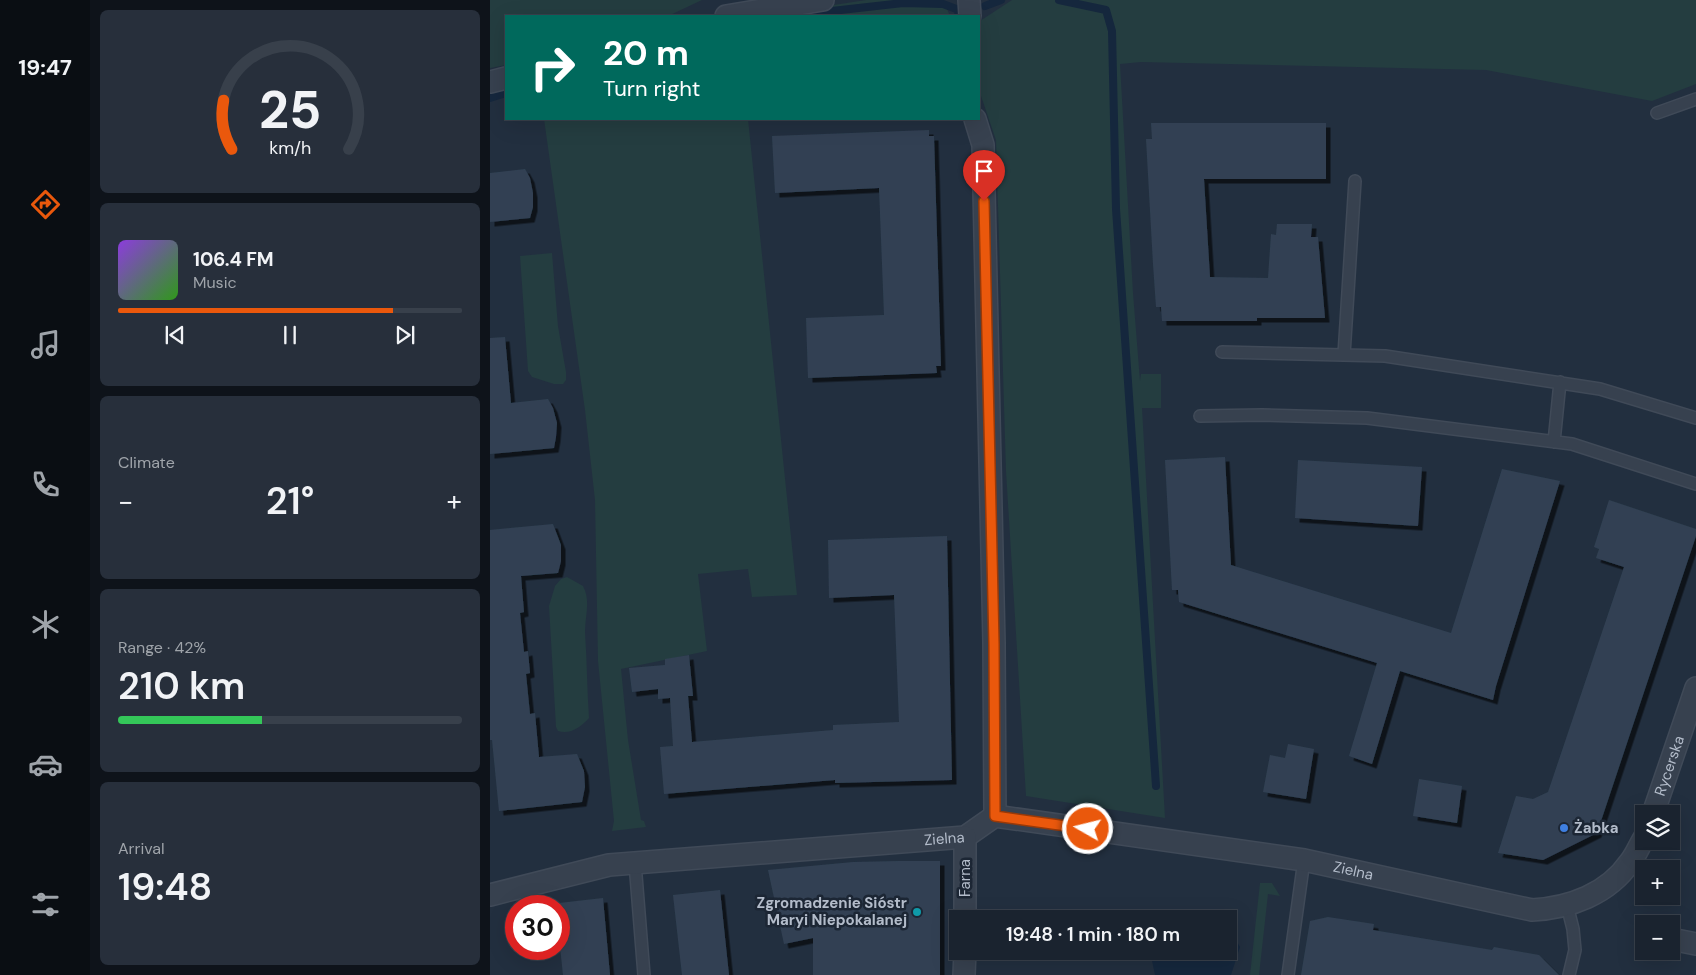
<!DOCTYPE html>
<html lang="en">
<head>
<meta charset="utf-8">
<style>
	body { margin:0; font-family:"DM Sans",sans-serif; background:#272f3b; color:#f1f3f6; height:100vh; display:flex; flex-direction:column; font-size:19px; white-space:nowrap }
	* { box-sizing:border-box; margin:0 }
	p { font-size:16px; color:#9fa4aa }
	.icon { flex:none; width:28px; height:28px; fill:none; stroke:currentColor; stroke-width:2; stroke-linecap:round; stroke-linejoin:round }
	.map { position:relative; flex:1; overflow:hidden }
	.drawer { display:flex; flex-direction:column; gap:10px; padding:10px; background:#0e131a; width:400px }
	.drawer>* { flex:none }
	.top-card { position:absolute; left:15px; top:15px; width:475px; height:105px; border-radius:0px; box-shadow:0 5px 20px #0002,0 0 0 1px #38404b; background:#00695c; color:#fff; overflow:hidden }
	.tools { position:absolute; left:1145px; top:805px; display:grid; gap:10px }
	.tools a { display:grid; place-items:center; width:45px; height:45px; border-radius:0px; background:#1a232f; box-shadow:0 5px 20px #0002,0 0 0 1px #38404b; font-size:25px }
	.speed { position:absolute; left:15px; top:895px; display:flex; gap:10px; font-size:25px; font-weight:700; text-align:center }
	.speed>* { display:grid; place-content:center; width:65px; height:65px; border-radius:50%; background:#1a232f; box-shadow:0 5px 20px #0002,0 0 0 1px #38404b; line-height:1 }
	.speed .limit { border:8px solid #d22; background:#fff; color:#111 }
	.pin { position:absolute; display:grid; place-items:center; width:42px; height:42px; color:#fff; margin:-51px -21px; border-radius:50% 50% 50% 0; rotate:-45deg; box-shadow:0 0 5px #0007 }
	.pin .icon { rotate:45deg }
	.me { position:absolute; width:55px; margin:-28px; rotate:278deg; stroke-linejoin:round; filter:drop-shadow(0 0 4px #0008) }
	.turn { display:flex; align-items:center; gap:18px; height:105px; padding:0 15px; font-size:22px }
	.turn .icon { width:65px; height:65px; stroke-width:2.5 }
	.turn b { display:block; font-size:35px; line-height:42px }
	.big { font-size:38px; font-weight:600; line-height:1.1 }
	.drawer .tile { flex:1; display:flex; flex-direction:column; justify-content:center; gap:8px; min-width:0; padding:0 18px; border-radius:8px; background:#272f3b }
	.drawer .dial { align-items:center; gap:0 }
	.dial svg { height:130px; overflow:visible; fill:none; stroke:#38404b; stroke-width:7; stroke-linecap:round; text-anchor:middle }
	.dial text { fill:#f1f3f6; stroke:none }
	.song { display:flex; align-items:center; gap:15px }
	.cover { width:60px; height:60px; border-radius:8px; background:linear-gradient(135deg,hsl(270 70% 55%),hsl(110 70% 35%)) }
	.played { height:5px; border-radius:2px; background:linear-gradient(90deg,#ea580c 80%,#38404b 80%) }
	.keys { display:flex; justify-content:space-around; direction:ltr }
	.heat { display:flex; justify-content:space-between; align-items:center; font-size:28px; direction:ltr }
	.charge { height:8px; border-radius:4px; background:linear-gradient(90deg,#34c759 42%,#38404b 0) }
	.trip { position:absolute; left:459px; top:910px; width:288px; height:50px; border-radius:0px; background:#1a232f; box-shadow:0 5px 20px #0002,0 0 0 1px #38404b; font-weight:600; line-height:50px; text-align:center }
	main { display:flex; flex:1; min-height:0 }
	.menu { display:flex; flex-direction:column; width:90px; justify-content:space-around; align-items:center; background:#0a0e13; color:#9fa4aa }
	.menu .icon { width:35px; height:35px }
	.menu .active { color:#ea580c }
	.menu b { font-size:22px; color:#f1f3f6 }
	.map>svg:first-child { display:block }
	.green { fill:#243d40 }
	.water { fill:#15273d }
	.lines { fill:none; stroke-linecap:round; stroke-linejoin:round }
	.stream { stroke:#15273d; stroke-width:8 }
	.building { fill:#314153; filter:url(#shadow) }
	.lane-casing { stroke:#404a58; stroke-width:14 }
	.street-casing { stroke:#404a58; stroke-width:24 }
	.lane { stroke:#37414f; stroke-width:11 }
	.street { stroke:#37414f; stroke-width:21 }
	.route-casing { stroke:#983908; stroke-width:12 }
	.route { stroke:#ea580c; stroke-width:9 }
	.shop-dot { fill:#3f7fe0; stroke:#1c2634; stroke-width:2 }
	.culture-dot { fill:#0f9aa8; stroke:#1c2634; stroke-width:2 }
	.labels { text-anchor:middle; dominant-baseline:central; stroke-width:5; stroke-linejoin:round; paint-order:stroke }
	.street-label { font-size:15px; fill:#b3bcca; stroke:#1c2634 }
	.poi-label { font-size:15px; font-weight:bold; fill:#b3bcca; stroke:#1c2634; text-anchor:start }
</style>
</head>
<body>
<main>
<nav class="menu">
<b>19:47</b>
<svg class="icon active" aria-label="directions" viewBox="0 0 24 24"><path d="M12 3l9 9-9 9-9-9zM9 14v-3h6M13 9l2 2-2 2"/></svg>
<svg class="icon" aria-label="music" viewBox="0 0 24 24"><path d="M9 18V5l10-2v13"/><circle cx="6" cy="18" r="3"/><circle cx="16" cy="16" r="3"/></svg>
<svg class="icon" aria-label="phone" viewBox="0 0 24 24"><path d="M5 4h4l2 5-3 2q2 4 5 5l2-3 5 2v4C11 20 4 13 5 4z"/></svg>
<svg class="icon" aria-label="climate" viewBox="0 0 24 24"><path d="M12 3v18M4 7l16 10M4 17L20 7"/></svg>
<svg class="icon" aria-label="car" viewBox="0 0 24 24"><path d="M5 17H2v-5l4-1 3-4h7l3 4 3 1v5h-3M9 17h6M6 11h13"/><circle cx="7" cy="17" r="2"/><circle cx="17" cy="17" r="2"/></svg>
<svg class="icon" aria-label="filters" viewBox="0 0 24 24"><path d="M4 7h16M4 17h16"/><circle cx="9" cy="7" r="2"/><circle cx="15" cy="17" r="2"/></svg>
</nav>
<section class="drawer">
<div class="tile dial"><svg viewBox="0 0 100 80">
<path d="M14 69A42 42 0 1 1 86 69"/>
<path d="M14 69A42 42 0 0 1 9 39" stroke="#ea580c"/>
<text x="50" y="56" font-size="32" font-weight="700">25</text>
<text x="50" y="72" font-size="11">km/h</text>
</svg></div>
<div class="tile">
<div class="song"><i class="cover"></i><div><b>106.4 FM</b><p>Music</p></div></div>
<div class="played"></div>
<div class="keys"><svg class="icon" aria-label="previous" viewBox="0 0 24 24"><path d="M18 5L8 12l10 7zM5 5v14"/></svg><svg class="icon" aria-label="pause" viewBox="0 0 24 24"><path d="M8 5v14M16 5v14"/></svg><svg class="icon" aria-label="next" viewBox="0 0 24 24"><path d="M6 5l10 7-10 7zM19 5v14"/></svg></div>
</div>
<div class="tile"><p>Climate</p>
<div class="heat"><a>−</a><b class="big">21°</b><a>+</a></div>
</div>
<div class="tile"><p>Range · 42%</p><b class="big">210 km</b><div class="charge"></div></div>
<div class="tile"><p>Arrival</p><b class="big">19:48</b></div>
</section>
<div class="map">
<svg width="1206" height="975" viewBox="0 0 1206 975">
	<defs>
		<filter id="shadow"><feDropShadow dx="4.5" dy="4.5" stdDeviation="0" flood-color="#0009"/></filter>
	</defs>
	<rect width="100%" height="100%" fill="#222f3f"/>
	<path class="green" d="M0,0H212L178,16H16V65L0,68Z
		M376,0H443L454,2L460,16H273Z
		M522,0H1206V84L1162,101L996,70L651,62L630,64L643,293L650,381L651,374H671V408H652L675,818L536,796L516,471L506,140L490,93V21Z
		M54,119H258L307,595L262,597L258,569L208,574L217,651L131,669L138,740L151,820L154,821L156,827L122,831L124,821L108,661L105,500L95,410Z
		M62,253L68,326L76,372V380L73,384H64L42,377L38,371L30,256Z
		M77,577L93,586C101,601 95,616 95,632C97,661 97,689 99,718C91,727 80,735 68,731L66,727L59,606L65,586L71,579Z
		M770,883H782L790,896L778,894L769,975H760Z"/>
	<path class="water" d="M662,910L725,919H660Z
		M738,926L750,947L741,975H665L660,951H738Z"/>
	<g class="lines">
		<path class="stream" d="M569,0L616,10L622,31L626,209L666,786
			M495,6L511,0
			M312,16L333,12L413,3L453,4L469,10L468,16
			M0,98L16,93"/>
	</g>
	<path class="building" d="M661,123H836V179H714L720,277L778,278L781,234L786,235L787,224H822L821,237H828L835,318H767V321H672L671,307H666L663,264L656,139H662Z
		M439,130V136H444L451,366H446L447,373L318,378L316,318L394,315L389,188L285,193L282,136Z
		M35,169L40,178L43,193V207L40,218L0,222V173Z
		M15,337L21,403L58,399L63,408L67,423L66,437L64,448L0,454V338Z
		M735,457L741,565L961,633L1012,469L1070,481L1006,686L1003,700L910,671L882,764L859,756L887,663L689,602L688,590H682L675,460Z
		M808,460L932,467L928,526L805,518Z
		M1119,500L1206,529V536L1107,833L1053,860L1008,853L1026,796L1043,799L1058,792L1134,567L1106,558L1109,549L1104,547Z
		M63,524L71,545V561L68,573L31,576L34,612L30,613L34,652L38,651L40,673L36,674L40,714L45,713L49,757L87,754L94,771L95,787L92,802L9,811L2,740H0V530Z
		M457,536L462,780L345,783V780L174,794L170,747L183,746L180,698L168,699V689L142,692L139,668L175,665V659L199,655L203,696H198L202,742L343,730V725L409,722L404,595L339,598L338,540Z
		M798,744L824,749L816,799L773,792L780,755L795,758Z
		M929,779L972,786L967,823L923,816Z
		M409,861H450V975H323V938L294,944L278,870L363,862Z
		M230,890L239,975H192L183,895Z
		M113,898L120,975H73L69,937V903Z
		M838,917L884,924L883,930L1002,950L1004,947L1049,955L1069,975H811L820,921Z"/>
	<g class="lines">
		<g class="lane-casing">
			<path id="lane" d="M1167,113L1206,99
				M732,352L895,356L1110,389L1206,418
				M854,355L865,181
				M710,416L772,415L877,418L1082,444L1206,484
				M1064,442L1070,382
				M145,863L154,975
				M1077,905L1083,929L1085,950L1079,975
				M798,975L814,860"/>
		</g>
		<g class="street-casing">
			<g id="street">
				<path d="M479,0L480,16"/>
				<path d="M236,16L333,0"/>
				<path d="M0,82L16,78"/>
				<path d="M485,119L493,145L504,643L505,816"/>
				<path id="s1" d="M1163,814L1206,688"/>
				<path id="s2" d="M0,895L119,865L475,837L505,816L814,860L1042,910C1080,908 1118,894 1140,862C1146,855 1149,846 1154,838"/>
				<path d="M475,919V837"/>
				<path d="M1181,939L1206,944"/>
				<path d="M474,975L475,951"/>
			</g>
		</g>
		<use href="#lane" class="lane"/>
		<use href="#street" class="street"/>
	</g>
	<g class="lines">
		<g class="route-casing">
			<path id="route" d="M494,201L504,644L505,816L598,829"/>
		</g>
		<use href="#route" class="route"/>
	</g>
	<circle class="shop-dot" cx="1074" cy="828" r="5"/>
	<circle class="culture-dot" cx="427" cy="912" r="5"/>
	<g class="labels">
		<g class="street-label">
			<text stroke="none"><textPath href="#s1" startOffset="51">Rycerska</textPath></text>
			<text stroke="none"><textPath href="#s2" startOffset="459">Zielna</textPath></text>
			<text stroke="none"><textPath href="#s2" startOffset="879">Zielna</textPath></text>
			<text transform="translate(475 878) rotate(-90)">Farna</text>
		</g>
		<g class="poi-label">
			<text x="1084" y="828">Żabka</text>
			<text x="417" y="903" text-anchor="end">Zgromadzenie Sióstr<tspan x="417" dy="17">Maryi Niepokalanej</tspan></text>
		</g>
	</g>
</svg>
<div class="tools">
<a><svg class="icon" aria-label="layers" viewBox="0 0 24 24"><path d="M12 4l9 5-9 5-9-5zM3 14l9 5 9-5"/></svg></a>
<a>+</a>
<a>−</a>
</div>
<div class="speed"><div class="limit">30</div></div>
<div class="pin" style="left:494px;top:201px;background:#d93025"><svg class="icon" aria-label="arrive" viewBox="0 0 24 24"><path d="M6 21V4h12l-3 4 3 4H6"/></svg></div>
<svg class="me" style="left:598px;top:829px" viewBox="-20 -20 40 40"><circle r="17" fill="#ea580c" stroke="#fff" stroke-width="3"/><path d="M0-11L8 9 0 5-8 9z" fill="#fff"/></svg>
<div class="trip">19:48 · 1 min · 180 m</div>
<div class="top-card">
<div class="turn"><svg class="icon" aria-label="right" viewBox="0 0 24 24"><path d="M7 20v-9h11M14 6l5 5-5 5"/></svg><div><b>20 m</b>Turn right</div></div>
</div>
</div>
</main>
</body>
</html>
